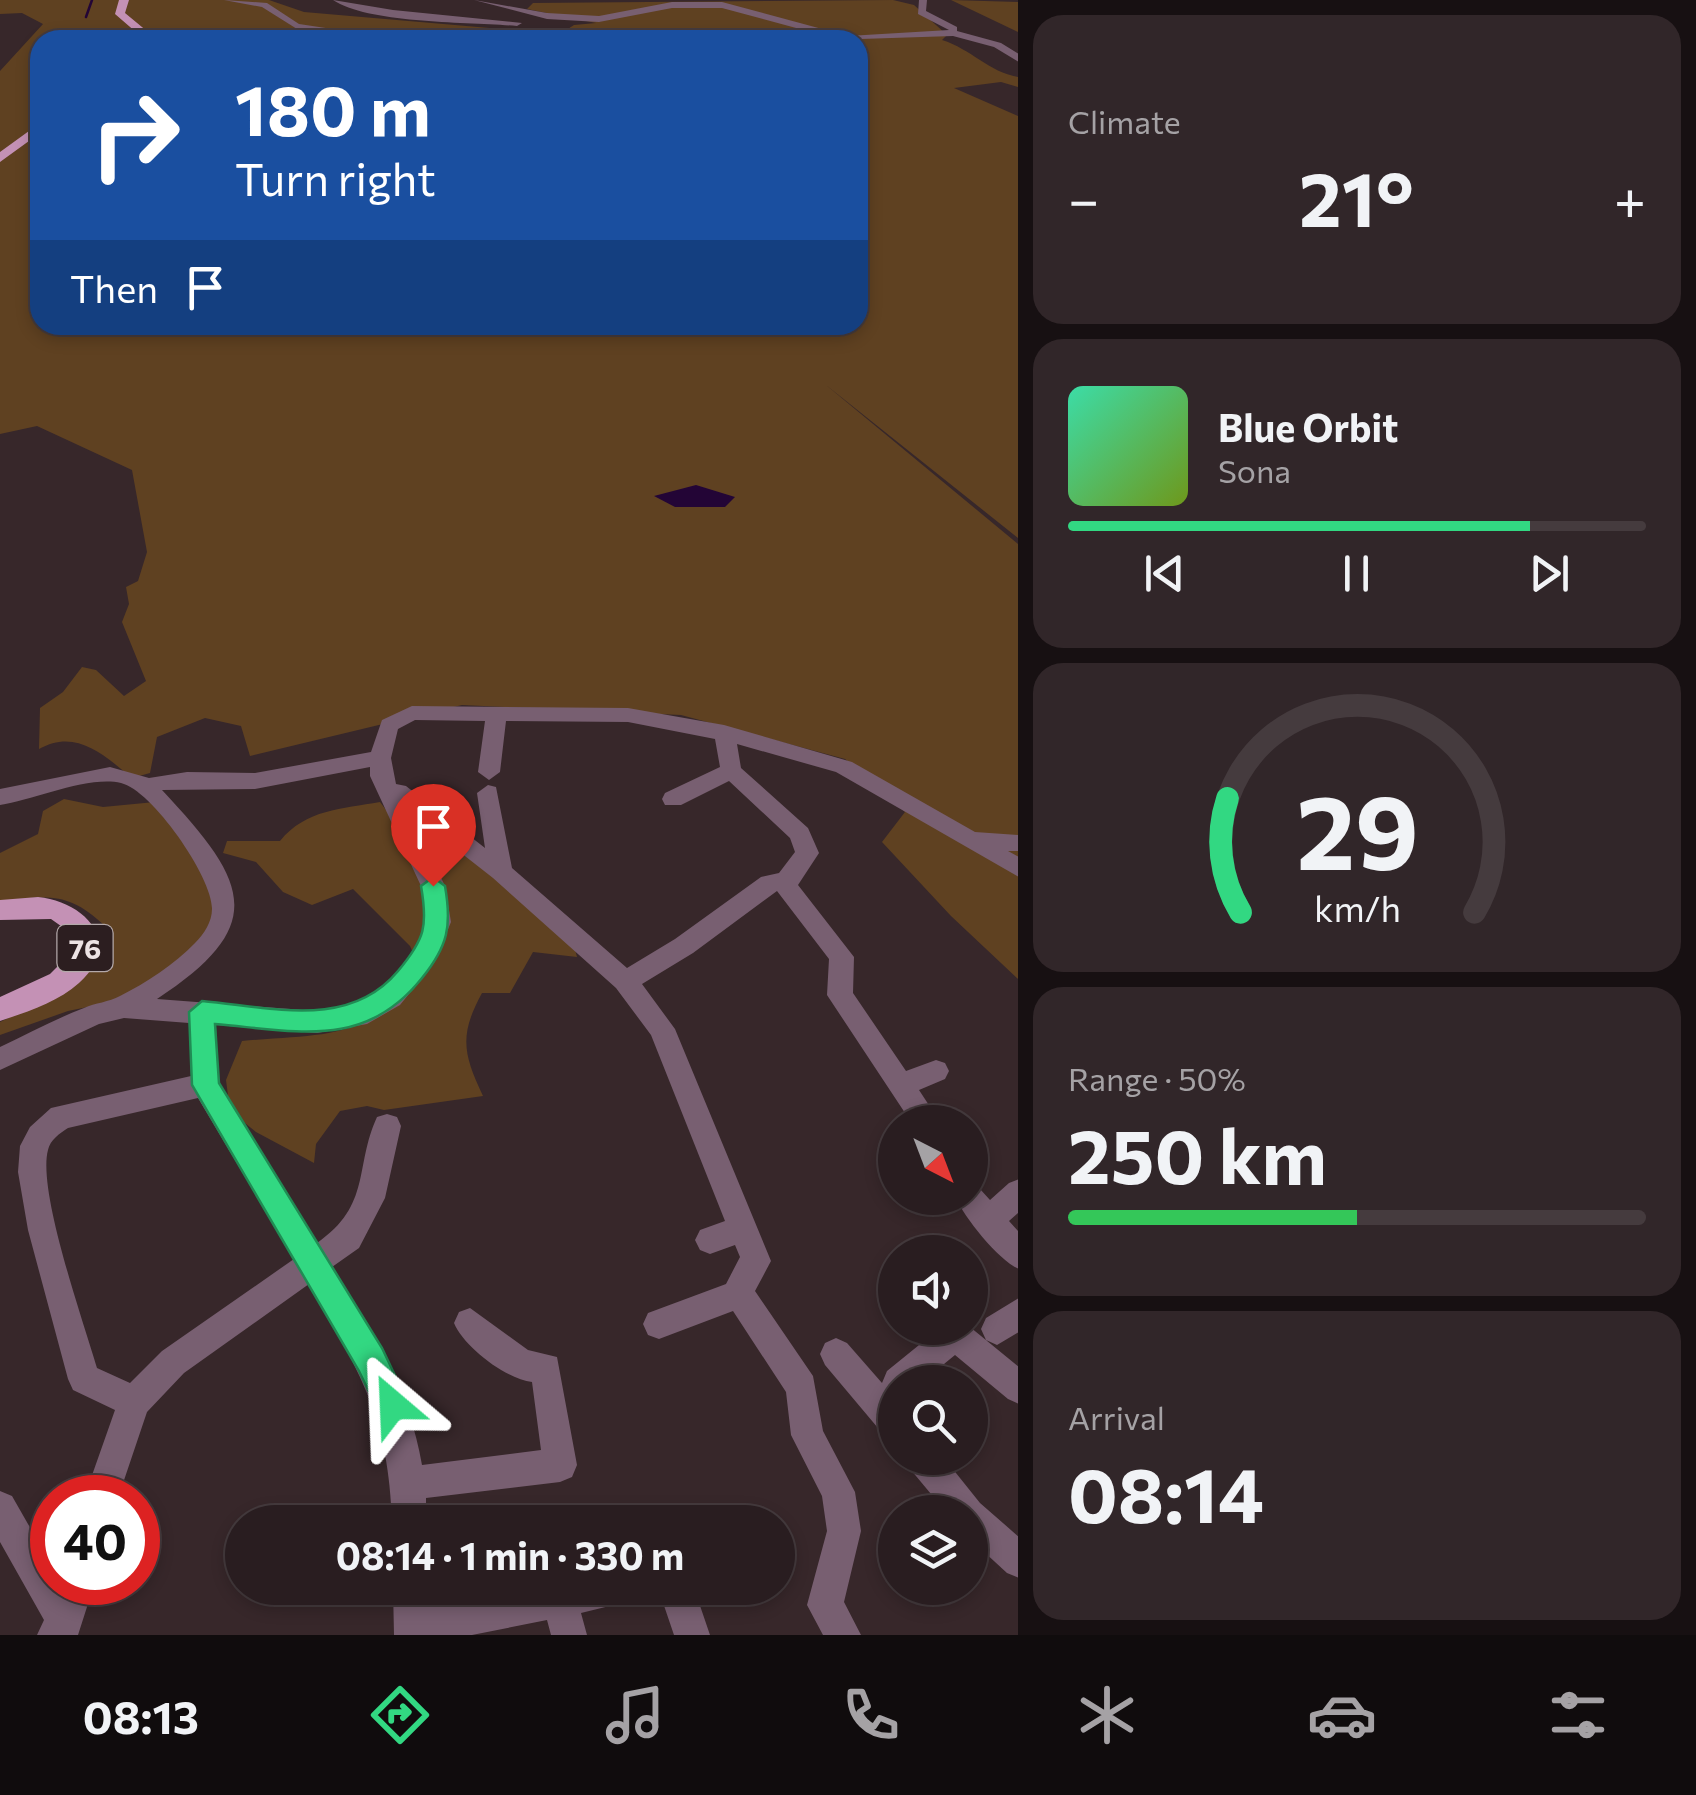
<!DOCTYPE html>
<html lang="en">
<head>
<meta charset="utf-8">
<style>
	body { margin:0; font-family:Commissioner,sans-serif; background:#312629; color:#f1f3f6; height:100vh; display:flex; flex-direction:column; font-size:38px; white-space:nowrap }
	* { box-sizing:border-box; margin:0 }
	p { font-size:32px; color:#a5a2a5 }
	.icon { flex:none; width:55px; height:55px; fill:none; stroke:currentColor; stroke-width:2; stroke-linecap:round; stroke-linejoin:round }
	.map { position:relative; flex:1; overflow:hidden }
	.side { display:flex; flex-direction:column; gap:15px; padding:15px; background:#171012; width:678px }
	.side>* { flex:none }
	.top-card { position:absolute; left:30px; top:30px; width:838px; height:305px; border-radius:30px; box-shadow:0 5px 15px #0003,0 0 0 2px #453b3e; background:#1a4fa0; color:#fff; overflow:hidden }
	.needle { width:65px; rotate:138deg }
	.controls { position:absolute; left:878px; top:1105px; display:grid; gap:20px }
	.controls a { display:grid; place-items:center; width:110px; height:110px; border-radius:50%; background:#291d20; box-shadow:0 5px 15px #0003,0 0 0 2px #453b3e; font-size:50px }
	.speed { position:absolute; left:30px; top:1475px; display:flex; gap:20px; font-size:50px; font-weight:700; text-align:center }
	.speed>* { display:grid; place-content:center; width:130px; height:130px; border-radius:50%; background:#291d20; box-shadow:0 5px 15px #0003,0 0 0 2px #453b3e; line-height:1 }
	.speed .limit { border:15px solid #d22; background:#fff; color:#111 }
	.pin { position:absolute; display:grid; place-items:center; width:85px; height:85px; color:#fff; margin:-102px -42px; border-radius:50% 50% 50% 0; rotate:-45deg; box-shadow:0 0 10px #0007 }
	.pin .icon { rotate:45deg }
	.me { position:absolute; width:110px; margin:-55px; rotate:334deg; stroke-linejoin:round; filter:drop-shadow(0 0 8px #0008) }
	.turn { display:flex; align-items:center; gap:35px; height:210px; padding:0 40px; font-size:45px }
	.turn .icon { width:130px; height:130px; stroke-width:2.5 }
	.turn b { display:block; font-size:70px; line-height:85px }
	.then { display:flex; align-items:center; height:95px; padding:0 40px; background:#0003; gap:20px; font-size:38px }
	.big { font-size:75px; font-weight:700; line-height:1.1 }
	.side .widget { flex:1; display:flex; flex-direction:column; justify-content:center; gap:15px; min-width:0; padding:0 35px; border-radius:30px; background:#312629 }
	.side .dial { align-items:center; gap:0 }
	.dial svg { height:260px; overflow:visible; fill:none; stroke:#453b3e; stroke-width:7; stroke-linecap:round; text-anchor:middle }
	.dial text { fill:#f1f3f6; stroke:none }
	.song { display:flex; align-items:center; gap:30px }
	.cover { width:120px; height:120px; border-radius:15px; background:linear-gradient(135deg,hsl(160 70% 55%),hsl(80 70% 35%)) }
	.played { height:10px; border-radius:5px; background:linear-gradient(90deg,#32d882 80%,#453b3e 80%) }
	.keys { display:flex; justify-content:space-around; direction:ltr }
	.heat { display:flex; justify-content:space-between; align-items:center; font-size:55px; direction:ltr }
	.charge { height:15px; border-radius:8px; background:linear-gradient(90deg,#34c759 50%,#453b3e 0) }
	.trip { position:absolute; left:225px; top:1505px; width:570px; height:100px; border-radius:50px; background:#291d20; box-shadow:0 5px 15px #0003,0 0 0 2px #453b3e; font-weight:700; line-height:100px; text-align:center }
	.tab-bar { display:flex; height:160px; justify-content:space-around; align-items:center; background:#100c0d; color:#a5a2a5 }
	.tab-bar .icon { width:70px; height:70px }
	.tab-bar .selected { color:#32d882 }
	.tab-bar b { font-size:45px; color:#f1f3f6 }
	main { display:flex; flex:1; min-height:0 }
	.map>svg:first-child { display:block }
	.green { fill:#5f4121; fill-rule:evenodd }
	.water { fill:#230536 }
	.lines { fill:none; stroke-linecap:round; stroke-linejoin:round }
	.stream { stroke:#230536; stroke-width:2.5 }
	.minor { fill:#785f71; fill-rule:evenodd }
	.major { fill:#c491b5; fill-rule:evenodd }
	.route { fill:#32d882; stroke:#208c54; stroke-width:2.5 }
	.labels { text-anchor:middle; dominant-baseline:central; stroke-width:10; stroke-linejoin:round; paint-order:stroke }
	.shield { fill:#2c1e20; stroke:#b3a8a9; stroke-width:2.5 }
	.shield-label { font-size:28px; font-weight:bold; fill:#ede3e4 }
</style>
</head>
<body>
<main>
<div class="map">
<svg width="1019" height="1635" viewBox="0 0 1019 1635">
	<rect width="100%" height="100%" fill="#37272a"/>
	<path class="green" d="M0,0H269L304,12L560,34L574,25L596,23L527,9L533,3L893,0L914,5L947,35L942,40C971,49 989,72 1018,77V87L1001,82L954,88L1018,116V538L826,385L1018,544V979L951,916L882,842L905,812L845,759L681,715L462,705L250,756L241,726L205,718L157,737L150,773L132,778C104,755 76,728 39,749L40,708L63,692L82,667L96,670L124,696L146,681L122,622L129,604L126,587L138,581L147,552L132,470L37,426L0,434V71L43,24L22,13L0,14ZM40,40H858V325H40Z
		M951,0L1018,2V32Z
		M64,799L103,807L155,802L219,891L204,945L131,998L68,1011L0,1035V1022C54,995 90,990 106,927C68,891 50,896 0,901V853L38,834L43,811Z
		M380,802L425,861L464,855L498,877L573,942L577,957L533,952L510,993H482C459,1035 463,1054 483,1096L384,1110L367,1106L340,1111L316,1144L314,1163L256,1132L230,1111L226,1080L242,1041C330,1033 358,1042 423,975L410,946L353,889L312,905L283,892L256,862L223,853L227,841H280C306,809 342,809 380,802Z"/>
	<path class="water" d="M696,485L735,497L725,507H675L654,496Z"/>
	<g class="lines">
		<path class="stream" d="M86,17L92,0"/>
		<path class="minor" d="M224,0L267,3L299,24L406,40L297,29L262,7Z
			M333,0L393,10L522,23L517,26C471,22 369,24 333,0Z
			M474,0L547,13L599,16L672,2H722L848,36L949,30L918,14L919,0H927L926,11L957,27V31L1001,43L1019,54V62L994,47L953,36L830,40L833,38L722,8H672L599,22L547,19Z
			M731,29L813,37L818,40L731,35L679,40Z
			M412,706L628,708L724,725L852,762L975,832L1019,835V851H1008L1019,857V877L836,772L737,744L741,768L808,828L819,853L798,885L854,957L853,993L906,1071L936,1060L945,1063L949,1071L945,1079L919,1090L940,1122H911L827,995L829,959L777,891L693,953L642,984L675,1029L771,1261L755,1291L813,1376L823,1431L855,1492L861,1531L844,1602L861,1635H823L807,1605L827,1531L822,1496L791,1435L786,1392L733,1311L659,1339L648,1335L643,1324L648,1313L726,1284L740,1257L735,1245L710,1254L700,1250L695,1240L700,1230L725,1221L651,1035L616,988L493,878L410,813L445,886L451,922L434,963L400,1005L367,1024L317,1033L216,1025L218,1083L317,1243C372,1205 354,1167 377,1117L387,1114L397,1117L401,1126L385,1198L359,1248L332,1267C371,1330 410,1391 422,1465L541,1450L532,1382C506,1379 464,1347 454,1323L459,1312L470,1308L528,1350L557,1357L577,1465L572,1477L560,1482L426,1498V1522H392C389,1419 360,1371 309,1284L184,1373L147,1412L118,1498H84L115,1410L73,1390L68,1379L28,1230L18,1172L20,1146L30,1127L51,1108L191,1076L189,1023L124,1018L99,1024L0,1070V1047C28,1034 55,1019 84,1008C95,1003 109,1002 120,996C146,983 175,964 195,943C204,934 212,922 212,909C213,878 152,790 121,783C89,775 33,800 0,805V789L110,767L149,778L187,772L255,773L371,752L382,720ZM415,720L485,721L478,772L489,780L500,772L506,721L628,722L715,739L720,767L665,793L662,799L665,805H681L729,781L790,838L795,852L779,873L761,877L675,939L627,968L512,868L496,787L488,785L477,793L485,848L406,786L396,784L391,758L398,729ZM370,767V776L421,886L427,922L415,951L382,991L361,1003L317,1011L157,999C272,924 246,880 162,790L255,789ZM198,1098L294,1259L162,1351L130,1383L97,1368C84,1323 37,1191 48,1150C50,1140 60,1133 68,1128Z
			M1019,1179V1212L1009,1221L1019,1232V1269C999,1261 964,1217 956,1198H970V1185L980,1189L990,1200L1009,1183Z
			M1019,1298V1332L997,1345L986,1340L981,1329L986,1318Z
			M970,1327L1019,1367V1404L1008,1399L955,1355L922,1382H895V1438L883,1434L825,1365L820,1354L825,1343L836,1338L847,1343L882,1383L887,1371L940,1328Z
			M906,1458H944L980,1503L1019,1537V1578L1007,1573L970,1539V1512H946L911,1470Z
			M0,1491L12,1496L52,1566V1582H95L78,1635H37L44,1620L0,1542Z
			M393,1588H429V1607L530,1588H635L630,1601L581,1613L587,1635H551L547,1620L472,1635H394Z
			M658,1588H694L710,1635H674Z"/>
		<path class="major" d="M119,0H129L125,13L148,32L143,40H133L137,33L115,14Z
			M40,123V133L0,162V152Z
			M38,897C85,902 124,942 79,983C58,1002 27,1012 0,1021V997L50,974L69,955L68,931L51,919L0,920V900Z"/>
	</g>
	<path class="route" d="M433,877L445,886C452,926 448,946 422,978C365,1050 297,1031 215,1024L219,1083L382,1348L409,1405L404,1417L393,1422L381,1417L359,1371L192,1085L189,1012L202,1001C271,1007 349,1030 398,971C425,939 428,926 421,886Z"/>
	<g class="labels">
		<rect class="shield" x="57.5" y="925" width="55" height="46" rx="8"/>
		<g class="shield-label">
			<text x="85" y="948">76</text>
		</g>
	</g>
</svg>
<div class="controls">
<a><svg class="needle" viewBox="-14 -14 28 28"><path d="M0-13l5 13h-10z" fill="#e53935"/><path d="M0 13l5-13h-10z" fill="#a5a2a5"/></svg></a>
<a><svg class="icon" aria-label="sound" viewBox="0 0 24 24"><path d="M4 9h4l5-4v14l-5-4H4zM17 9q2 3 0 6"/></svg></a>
<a><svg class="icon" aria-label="search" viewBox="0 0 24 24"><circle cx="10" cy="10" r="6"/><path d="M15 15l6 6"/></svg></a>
<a><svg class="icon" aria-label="layers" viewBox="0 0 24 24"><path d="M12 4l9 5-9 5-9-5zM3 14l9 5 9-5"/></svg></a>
</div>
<div class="speed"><div class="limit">40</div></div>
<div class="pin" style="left:433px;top:886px;background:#d93025"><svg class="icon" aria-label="arrive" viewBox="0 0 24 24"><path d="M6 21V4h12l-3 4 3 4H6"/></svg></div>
<svg class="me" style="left:393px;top:1405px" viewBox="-20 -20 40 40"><path d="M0-17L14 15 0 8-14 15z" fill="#32d882" stroke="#fff" stroke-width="4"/></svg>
<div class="trip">08:14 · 1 min · 330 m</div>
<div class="top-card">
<div class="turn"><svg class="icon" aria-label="right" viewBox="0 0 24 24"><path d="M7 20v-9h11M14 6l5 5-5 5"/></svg><div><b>180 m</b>Turn right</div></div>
<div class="then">Then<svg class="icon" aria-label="arrive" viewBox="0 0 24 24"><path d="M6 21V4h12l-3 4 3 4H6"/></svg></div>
</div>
</div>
<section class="side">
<div class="widget"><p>Climate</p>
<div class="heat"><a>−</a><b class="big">21°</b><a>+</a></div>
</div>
<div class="widget">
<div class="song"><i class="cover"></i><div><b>Blue Orbit</b><p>Sona</p></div></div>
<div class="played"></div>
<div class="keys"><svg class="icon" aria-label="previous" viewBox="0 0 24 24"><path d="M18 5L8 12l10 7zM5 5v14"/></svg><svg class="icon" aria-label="pause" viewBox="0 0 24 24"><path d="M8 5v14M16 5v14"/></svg><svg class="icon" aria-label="next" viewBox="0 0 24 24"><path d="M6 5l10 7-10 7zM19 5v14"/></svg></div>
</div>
<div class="widget dial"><svg viewBox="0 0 100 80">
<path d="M14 69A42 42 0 1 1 86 69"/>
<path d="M14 69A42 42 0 0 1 10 34" stroke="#32d882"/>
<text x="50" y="56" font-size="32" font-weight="700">29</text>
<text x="50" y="72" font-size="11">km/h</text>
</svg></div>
<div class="widget"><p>Range · 50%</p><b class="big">250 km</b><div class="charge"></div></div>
<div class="widget"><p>Arrival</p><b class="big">08:14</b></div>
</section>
</main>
<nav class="tab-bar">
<b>08:13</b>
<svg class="icon selected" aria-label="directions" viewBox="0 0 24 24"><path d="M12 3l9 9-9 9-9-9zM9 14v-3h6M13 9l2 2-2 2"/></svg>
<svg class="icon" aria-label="music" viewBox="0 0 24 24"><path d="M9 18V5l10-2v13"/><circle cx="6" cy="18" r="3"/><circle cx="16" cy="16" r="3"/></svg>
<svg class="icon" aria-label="phone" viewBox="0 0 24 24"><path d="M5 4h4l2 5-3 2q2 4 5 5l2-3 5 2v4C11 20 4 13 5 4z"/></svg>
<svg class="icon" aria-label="climate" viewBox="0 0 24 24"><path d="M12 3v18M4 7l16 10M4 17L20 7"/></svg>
<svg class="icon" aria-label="car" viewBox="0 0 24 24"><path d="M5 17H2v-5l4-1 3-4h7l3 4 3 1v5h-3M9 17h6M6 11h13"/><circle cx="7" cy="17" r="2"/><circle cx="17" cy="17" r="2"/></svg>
<svg class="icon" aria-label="filters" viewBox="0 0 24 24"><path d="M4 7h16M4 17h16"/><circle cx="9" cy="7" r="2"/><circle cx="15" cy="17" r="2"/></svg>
</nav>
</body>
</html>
